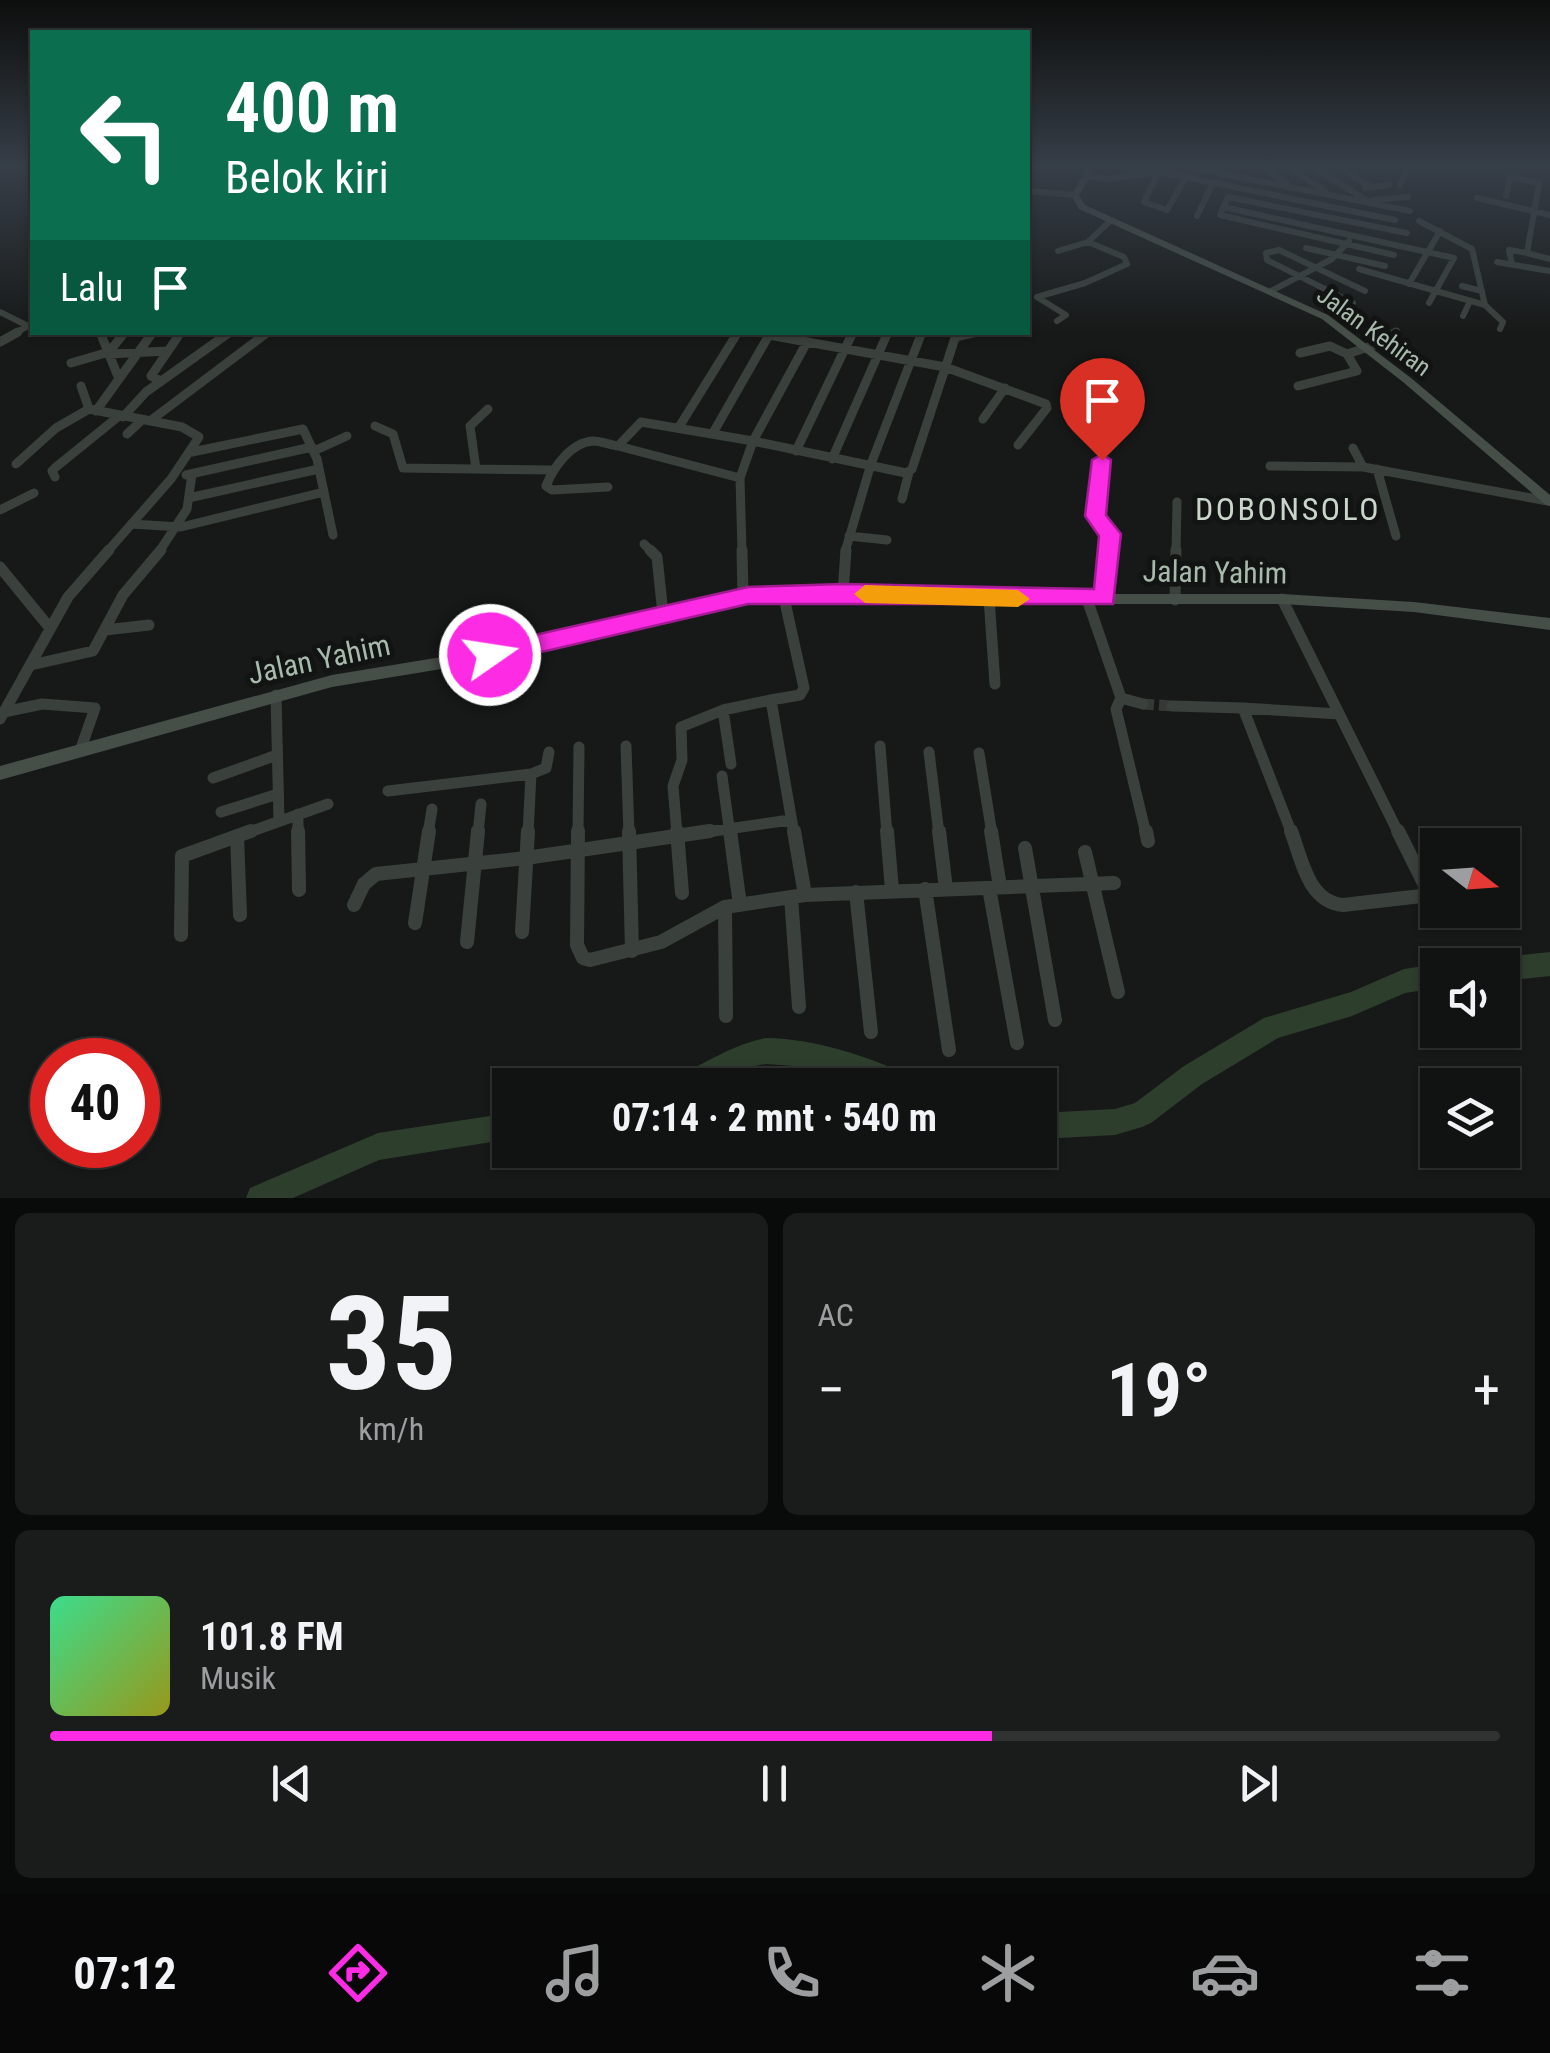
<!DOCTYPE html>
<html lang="id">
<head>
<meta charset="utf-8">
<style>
	body { margin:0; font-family:"Roboto Condensed",sans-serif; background:#1a1c1b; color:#f1f3f6; height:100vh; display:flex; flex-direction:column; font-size:38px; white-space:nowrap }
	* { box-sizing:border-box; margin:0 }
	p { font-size:32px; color:#9c9e9f }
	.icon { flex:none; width:55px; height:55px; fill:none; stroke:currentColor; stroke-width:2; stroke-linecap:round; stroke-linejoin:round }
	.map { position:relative; height:1198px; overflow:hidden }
	.panel { display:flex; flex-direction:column; gap:15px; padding:15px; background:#090a0a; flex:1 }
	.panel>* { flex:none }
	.hud { position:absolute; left:30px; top:30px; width:1000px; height:305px; border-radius:0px; box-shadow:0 2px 8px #0004,0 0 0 2px #303232; background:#0b6e4f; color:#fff; overflow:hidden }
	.needle { width:65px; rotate:107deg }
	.fabs { position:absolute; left:1420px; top:828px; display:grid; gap:20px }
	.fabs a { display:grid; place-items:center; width:100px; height:100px; border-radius:0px; background:#111312; box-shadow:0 2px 8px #0004,0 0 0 2px #303232; font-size:50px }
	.speed { position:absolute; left:30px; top:1038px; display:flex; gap:20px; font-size:50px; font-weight:700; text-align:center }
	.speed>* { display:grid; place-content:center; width:130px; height:130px; border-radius:50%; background:#111312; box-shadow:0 2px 8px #0004,0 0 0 2px #303232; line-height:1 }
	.speed .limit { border:15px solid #d22; background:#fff; color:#111 }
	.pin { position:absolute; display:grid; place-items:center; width:85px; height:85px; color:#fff; margin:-102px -42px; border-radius:50% 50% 50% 0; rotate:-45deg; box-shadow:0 0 10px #0007 }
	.pin .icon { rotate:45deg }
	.me { position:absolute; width:110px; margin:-55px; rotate:77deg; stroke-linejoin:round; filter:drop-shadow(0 0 8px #0008) }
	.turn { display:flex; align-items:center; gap:35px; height:210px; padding:0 30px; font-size:45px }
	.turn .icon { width:130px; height:130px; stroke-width:2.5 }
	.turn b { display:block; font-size:70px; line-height:85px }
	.then { display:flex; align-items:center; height:95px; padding:0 30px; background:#0003; gap:20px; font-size:38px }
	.big { font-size:75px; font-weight:700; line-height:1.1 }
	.panel .card { flex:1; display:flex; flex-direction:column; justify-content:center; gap:15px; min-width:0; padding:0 35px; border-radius:15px; background:#1a1c1b }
	.panel .dial { align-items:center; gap:0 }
	.dial b { font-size:130px; line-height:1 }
	.song { display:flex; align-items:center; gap:30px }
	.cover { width:120px; height:120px; border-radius:15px; background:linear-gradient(135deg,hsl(150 70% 55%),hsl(60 70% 35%)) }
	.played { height:10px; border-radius:5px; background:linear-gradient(90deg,#fd2be4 65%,#303232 65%) }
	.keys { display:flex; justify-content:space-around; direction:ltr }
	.heat { display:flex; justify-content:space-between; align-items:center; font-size:55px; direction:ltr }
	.panel .tiles { flex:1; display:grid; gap:15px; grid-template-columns:1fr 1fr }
	.card:last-child { grid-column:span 2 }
	.trip { position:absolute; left:492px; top:1068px; width:565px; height:100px; border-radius:0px; background:#111312; box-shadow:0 2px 8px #0004,0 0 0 2px #303232; font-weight:700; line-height:100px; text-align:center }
	.menu { display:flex; height:160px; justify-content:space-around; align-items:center; background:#070807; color:#9c9e9f }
	.menu .icon { width:70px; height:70px }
	.menu .on { color:#fd2be4 }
	.menu b { font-size:45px; color:#f1f3f6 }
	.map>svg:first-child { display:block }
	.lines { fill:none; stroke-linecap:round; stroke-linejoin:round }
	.river { fill:#2e3e2c; fill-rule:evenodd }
	.street-tunnel { stroke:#343935; stroke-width:11; stroke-dasharray:11 5; stroke-linecap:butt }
	.street-far3 { stroke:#3a413c; stroke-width:6 }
	.street-far2 { stroke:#3a413c; stroke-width:9 }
	.street-far1 { stroke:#3a413c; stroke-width:11 }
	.street { stroke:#3a413c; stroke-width:14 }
	.secondary { fill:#464f47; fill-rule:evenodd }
	.route { fill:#fd2be4; stroke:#a41c94; stroke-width:2.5 }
	.slow { fill:#f59e0b }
	.labels { text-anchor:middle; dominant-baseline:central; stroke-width:10; stroke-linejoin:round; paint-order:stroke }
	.far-street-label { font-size:25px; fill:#a8baab; stroke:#121413 }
	.street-label { font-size:30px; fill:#a8baab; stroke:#121413 }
	.neighbourhood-label { font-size:32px; letter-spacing:2.5px; fill:#cad6cc; stroke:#121413 }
</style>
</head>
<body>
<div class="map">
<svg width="1550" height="1198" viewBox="0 0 1550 1198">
	<rect width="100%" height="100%" fill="#171918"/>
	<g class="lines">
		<path class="river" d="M1550,952V976L1502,981V965H1492L1494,961L1502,957Z
			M1438,964L1441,965H1438V988L1405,993L1352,1016L1278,1038L1202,1084L1151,1123L1142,1127L1115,1135L1040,1139V1113L1115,1109L1135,1103L1184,1066L1264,1018L1351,992L1404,969Z
			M766,1038C818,1039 865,1056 912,1076L916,1085H872L806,1067L766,1064L744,1068L713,1085H672L676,1076C707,1063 733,1044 766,1038Z
			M510,1113V1139L379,1160L293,1198H246L250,1188L378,1133Z"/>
		<path class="street-tunnel" d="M1143,704L1172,706"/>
		<path class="street-far3" d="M1127,165L1139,175
			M1260,165L1287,184
			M1285,165L1326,192
			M1310,165L1366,200
			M1335,165L1371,187
			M1193,168L1410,211
			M1158,172L1144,202L1167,210L1186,177
			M1161,172L1395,220
			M1087,176L1107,179L1166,171
			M1400,185L1408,165
			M1365,188L1389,185
			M1028,191L1075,195
			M1506,196L1510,177L1539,183L1527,253L1550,259
			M1477,198L1550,215
			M1373,200L1408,197
			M1223,207L1454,258L1429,303
			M1197,216L1213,183
			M1419,221L1472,249L1485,305L1503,322L1500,329
			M1306,248L1385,266
			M1058,251L1088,242L1110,221
			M1394,255L1220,215L1228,197L1407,233
			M1497,262L1550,271
			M1512,264L1509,250L1527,253
			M1359,269L1485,305
			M1409,284L1440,231
			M1462,286L1482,291
			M1271,291L1332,259L1349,241
			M1353,303L1267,260L1266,253L1279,250L1365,291
			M0,312L28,326
			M1463,316L1470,301
			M1057,321L1066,315L1037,297L1085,283L1127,264L1124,257L1088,242
			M13,334L32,324
			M227,334L230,332
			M265,334L268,332
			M966,334L977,332
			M1392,334L1397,331"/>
		<path class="street-far2" d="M955,337L977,332
			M0,342L18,332
			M807,342L753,441L906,473L912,469L957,332
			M1300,353L1330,346L1347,354
			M108,354L168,351
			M71,363L109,352L125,332
			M119,379L153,332
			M161,381L151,376L181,332
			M81,386L89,409
			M1298,386L1357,371L1347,354L1378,344L1396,332
			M96,411L119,379L100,332
			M123,417L146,392L230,332
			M983,419L1005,388
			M150,421L268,332
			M375,426L393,434L403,468L552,470
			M679,427L738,332
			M713,433L769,335L945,367L1046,404L1047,408L1018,445
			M127,434L142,420
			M618,446L740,478
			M1353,448L1363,467
			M314,451L347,436
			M796,451L853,332
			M192,452L303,429L317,459L333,535
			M832,459L888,332
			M1101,460L1095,516L1110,534L1109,552
			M16,464L56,428L89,409L182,427L199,437L171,479L107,552
			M1270,466L1363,467L1548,501
			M476,469L470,426L488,409
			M1377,469L1396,536
			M186,475L312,447
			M55,477L52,471L56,467L119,416
			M608,487L552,490L546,486C553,468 571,442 593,441C601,441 610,445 618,446L641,422L753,441L740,478L742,552
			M193,497L319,469
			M902,499L909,472
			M0,510L34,493
			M131,524L181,527L324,492
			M849,536L887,540
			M644,544L652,552
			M159,552L187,509L192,474
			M845,552L871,464L922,332
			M1176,552L1177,502"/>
		<path class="street-far1" d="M650,550L657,557L663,614
			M742,550L743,596
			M0,567L49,627
			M783,593L804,688L800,695L771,700L794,834
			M843,593L846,550
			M989,598L995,684
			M1105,598L1109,550
			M1087,599L1121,698L1143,704
			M1282,599L1399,834
			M1175,600L1176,550
			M105,630L149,625
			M31,665L93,651L123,595L161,550
			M276,695L279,821
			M1121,698L1116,709L1146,834
			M1172,706L1243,708
			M723,710L731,764
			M4,712L42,704L95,708L80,751
			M0,719L68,597L109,550
			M626,746L629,834
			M880,746L887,834
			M929,752L939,834
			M979,753L992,834
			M722,776L730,834
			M213,778L277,755
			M388,791L531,774L546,768L549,752
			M221,812L278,794
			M298,814V834
			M244,834L328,804
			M428,834L432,809
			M478,834L481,804
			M528,834L531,774
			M578,834L579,747
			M677,834L673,786L682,760L681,727L723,710L771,700
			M693,834L790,820
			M1292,834L1243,708L1339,714"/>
		<path class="street" d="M298,831L299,890
			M578,831L577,945L583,958L590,960L661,942L725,907L805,895
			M629,831L632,951
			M677,831L682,893
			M730,831L740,905
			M794,831L805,895L1114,883
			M887,831L892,890
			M939,831L946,889
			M991,831L1000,887
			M1146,831L1148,841
			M1291,831C1302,860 1308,902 1343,905L1430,895L1398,831
			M237,836L240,915
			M1025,848L1055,1020
			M1085,852L1118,992
			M989,888L1017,1043
			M925,889L949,1050
			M856,892L871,1032
			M791,897L799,1007
			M354,905L364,884L376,874L526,858L710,831
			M725,907L726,1016
			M415,923L429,831
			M522,932L528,831
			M181,935L182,856L251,831
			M467,942L478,831"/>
		<path class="secondary" d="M1084,165H1092L1091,176L1079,195L1085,205L1328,315L1411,378L1550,495V506L1546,505L1403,382L1322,319L1079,209L1071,195L1083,176Z
			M843,588L1018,594H1282L1414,602L1550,618V630L1414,612L1282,604H1018L843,598L748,600L490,661L332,687L0,780V766L332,675L490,649L748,590Z"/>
	</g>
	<linearGradient id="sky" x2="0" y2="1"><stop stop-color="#0d0e0d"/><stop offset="0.5" stop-color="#363e48"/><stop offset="1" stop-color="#363e48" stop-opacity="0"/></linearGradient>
	<rect width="1550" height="333" fill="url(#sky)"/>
	<path class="route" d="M1102,454L1111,460L1106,515L1121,534L1113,604H748L490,664L482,662L478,655L482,648L490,645L748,587L843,584L1094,589L1099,536L1085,516L1092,460Z"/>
	<path class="slow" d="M865,585L1018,590L1030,599L1018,607L865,603L854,594Z"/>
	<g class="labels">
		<g class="far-street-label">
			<text transform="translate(1374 331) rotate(36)">Jalan Kehiran</text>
		</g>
		<g class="street-label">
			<text transform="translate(1215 572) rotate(1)">Jalan Yahim</text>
			<text transform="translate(319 659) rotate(-12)">Jalan Yahim</text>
		</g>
		<g class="neighbourhood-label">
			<text x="1288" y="509">DOBONSOLO</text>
		</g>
	</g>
</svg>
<div class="fabs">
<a><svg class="needle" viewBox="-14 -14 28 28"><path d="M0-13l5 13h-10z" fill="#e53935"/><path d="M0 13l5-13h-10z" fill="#9c9e9f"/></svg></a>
<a><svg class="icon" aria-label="sound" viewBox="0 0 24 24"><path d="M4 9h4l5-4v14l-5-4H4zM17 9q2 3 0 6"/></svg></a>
<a><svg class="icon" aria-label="layers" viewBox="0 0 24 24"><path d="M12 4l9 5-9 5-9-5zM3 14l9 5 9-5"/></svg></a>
</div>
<div class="speed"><div class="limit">40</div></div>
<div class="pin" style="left:1102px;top:460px;background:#d93025"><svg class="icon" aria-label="arrive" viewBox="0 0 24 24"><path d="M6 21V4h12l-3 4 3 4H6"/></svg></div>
<svg class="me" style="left:490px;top:655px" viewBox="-20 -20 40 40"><circle r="17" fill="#fd2be4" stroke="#fff" stroke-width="3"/><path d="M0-11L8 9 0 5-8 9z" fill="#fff"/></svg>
<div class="trip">07:14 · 2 mnt · 540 m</div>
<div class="hud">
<div class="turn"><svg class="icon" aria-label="left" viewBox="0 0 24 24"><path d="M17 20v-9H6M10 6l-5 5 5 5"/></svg><div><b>400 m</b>Belok kiri</div></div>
<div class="then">Lalu<svg class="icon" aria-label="arrive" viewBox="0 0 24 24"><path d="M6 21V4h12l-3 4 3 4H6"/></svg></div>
</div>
</div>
<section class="panel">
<div class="tiles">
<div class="card dial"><b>35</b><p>km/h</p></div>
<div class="card"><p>AC</p>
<div class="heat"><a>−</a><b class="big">19°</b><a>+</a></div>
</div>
<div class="card">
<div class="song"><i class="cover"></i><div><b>101.8 FM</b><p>Musik</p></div></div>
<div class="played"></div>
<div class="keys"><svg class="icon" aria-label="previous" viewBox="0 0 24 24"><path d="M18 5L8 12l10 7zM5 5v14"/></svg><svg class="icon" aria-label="pause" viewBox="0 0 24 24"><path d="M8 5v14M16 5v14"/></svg><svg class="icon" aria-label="next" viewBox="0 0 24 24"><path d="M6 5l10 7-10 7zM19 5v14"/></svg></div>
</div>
</div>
</section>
<nav class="menu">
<b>07:12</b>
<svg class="icon on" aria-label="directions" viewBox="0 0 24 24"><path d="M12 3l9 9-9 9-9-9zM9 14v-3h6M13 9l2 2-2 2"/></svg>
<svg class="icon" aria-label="music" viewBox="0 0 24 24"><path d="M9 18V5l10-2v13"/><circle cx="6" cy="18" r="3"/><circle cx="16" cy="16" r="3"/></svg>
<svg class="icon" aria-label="phone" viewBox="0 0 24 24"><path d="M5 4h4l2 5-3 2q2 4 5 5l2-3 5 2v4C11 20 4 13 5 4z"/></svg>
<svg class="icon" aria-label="climate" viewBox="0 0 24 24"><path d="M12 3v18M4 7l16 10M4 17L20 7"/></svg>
<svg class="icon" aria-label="car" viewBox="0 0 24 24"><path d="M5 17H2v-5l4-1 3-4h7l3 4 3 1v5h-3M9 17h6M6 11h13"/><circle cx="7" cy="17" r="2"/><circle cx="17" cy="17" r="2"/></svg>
<svg class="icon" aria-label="filters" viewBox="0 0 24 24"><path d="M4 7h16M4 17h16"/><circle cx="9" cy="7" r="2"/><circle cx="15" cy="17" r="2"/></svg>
</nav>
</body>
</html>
